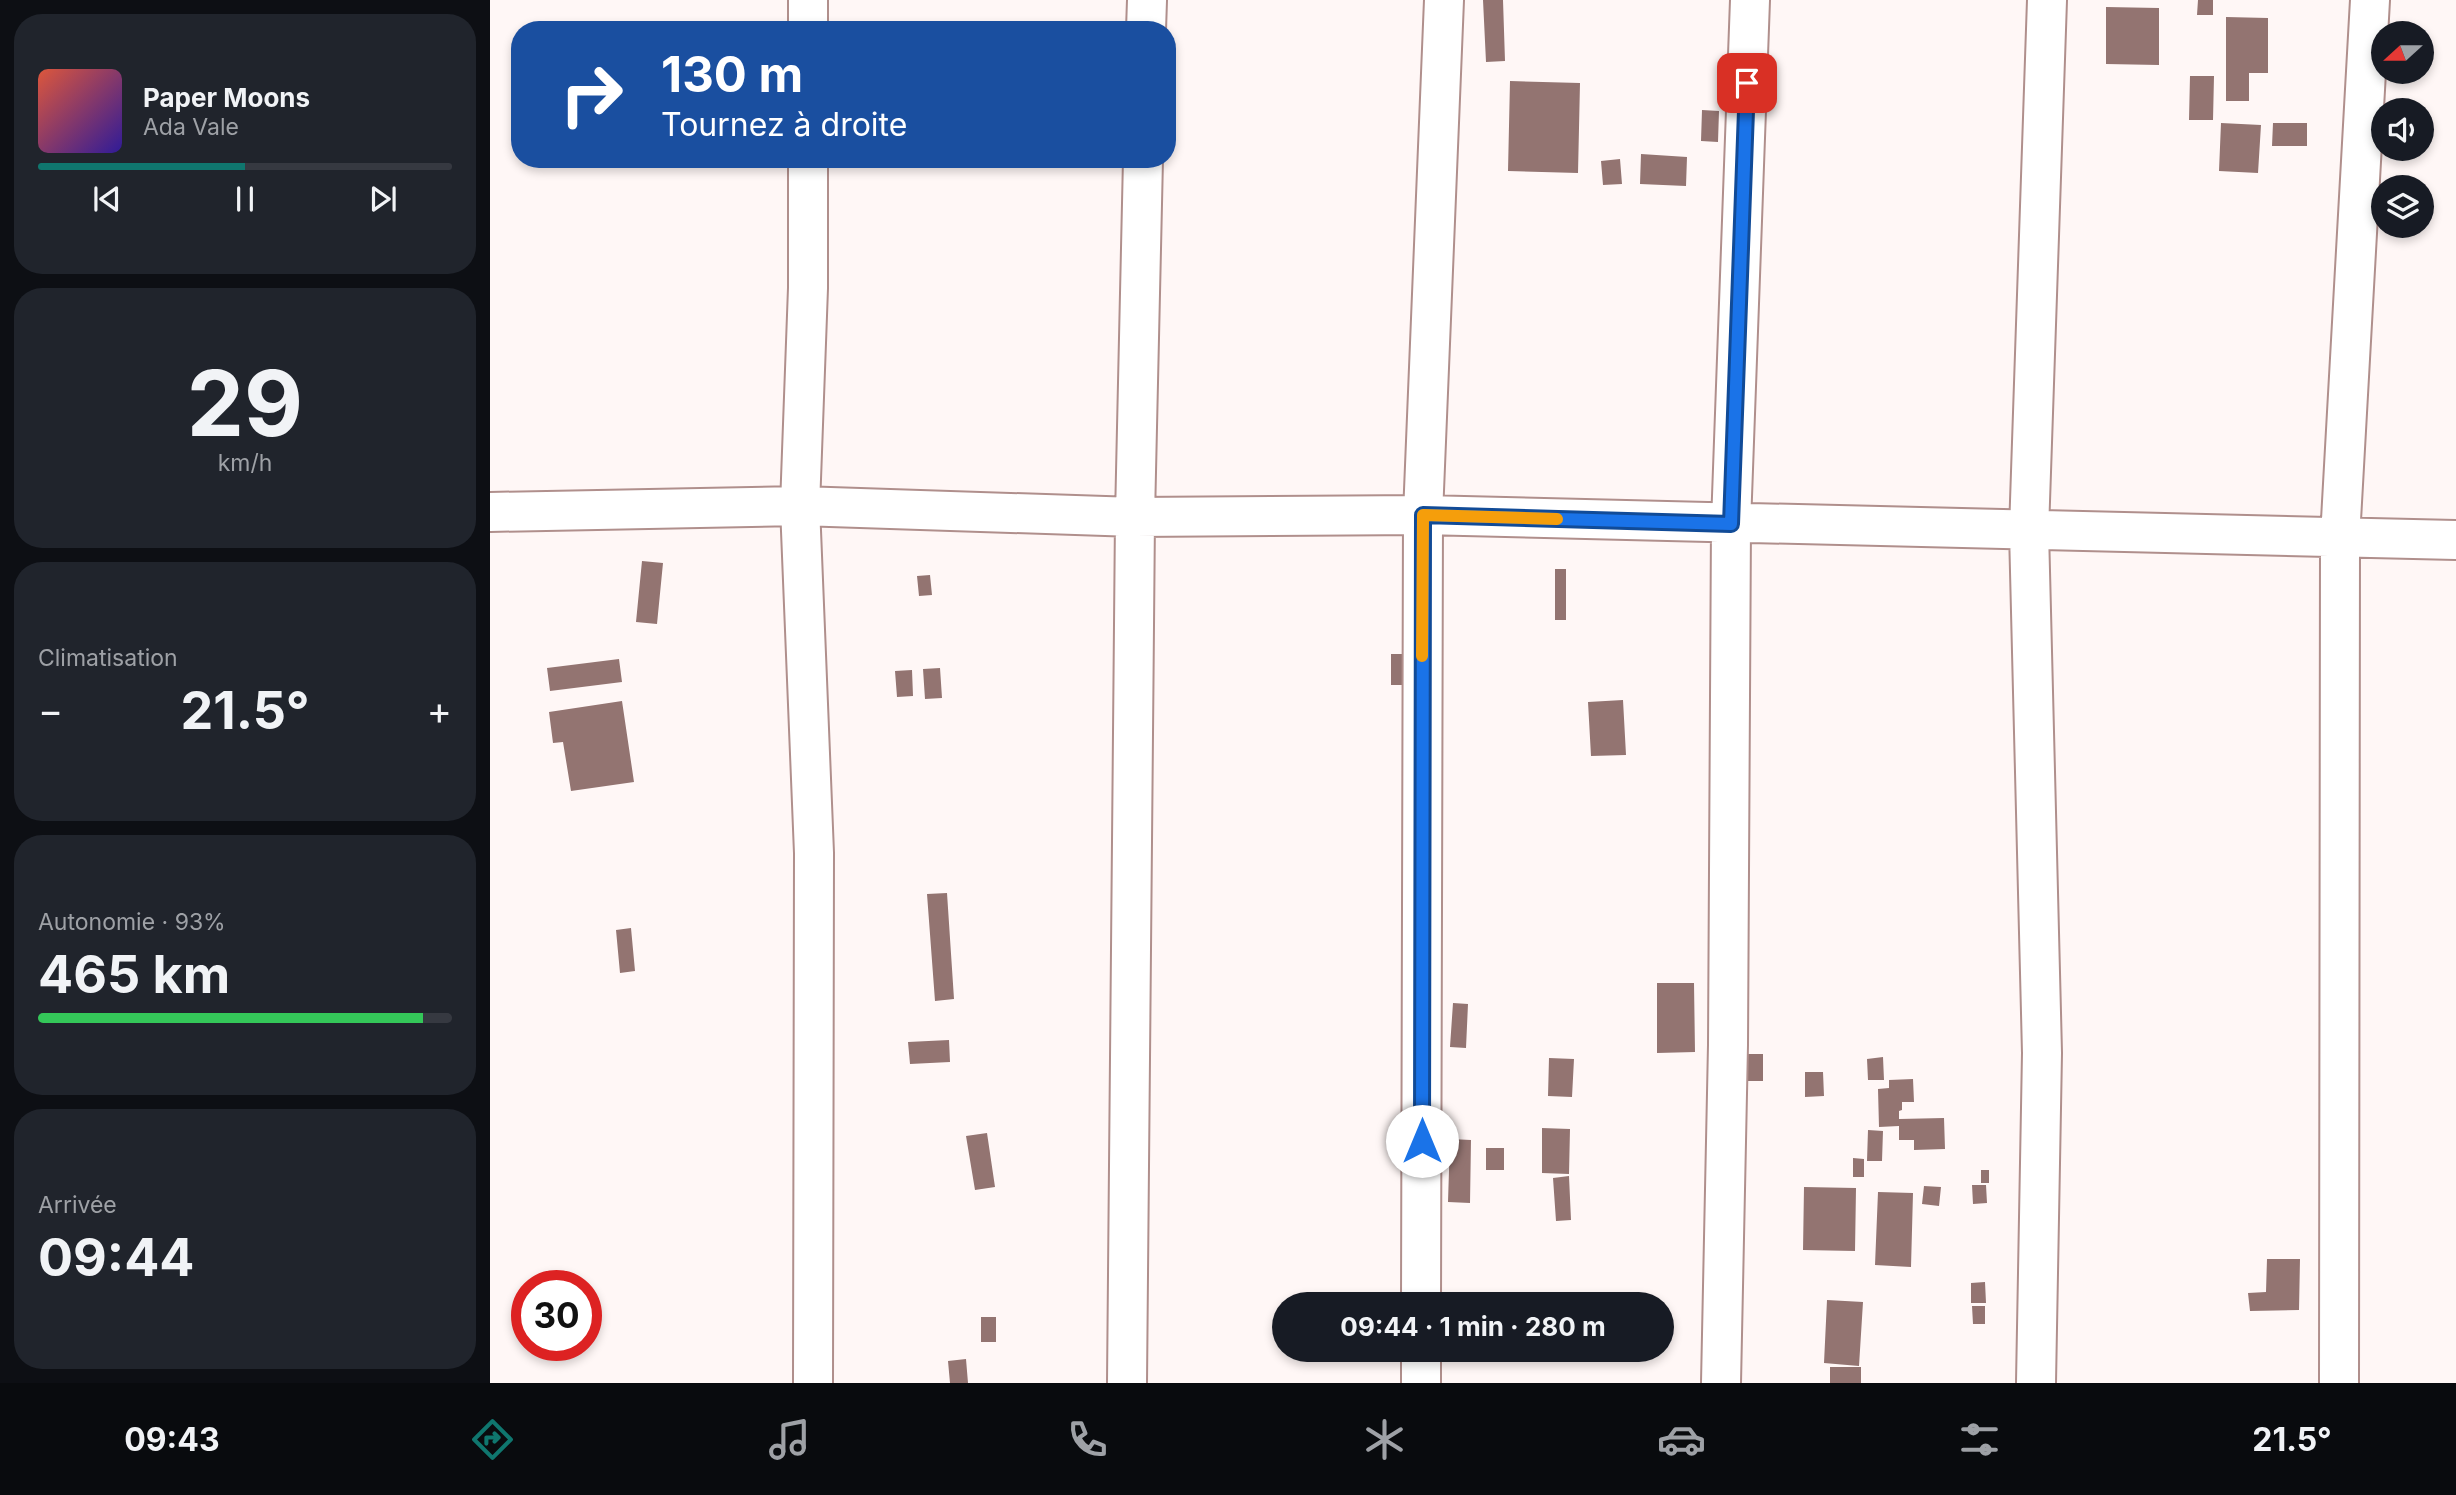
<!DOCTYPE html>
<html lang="fr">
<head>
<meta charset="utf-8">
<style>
	body { margin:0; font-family:Inter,sans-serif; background:#20242c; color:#f1f3f6; height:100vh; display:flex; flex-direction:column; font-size:26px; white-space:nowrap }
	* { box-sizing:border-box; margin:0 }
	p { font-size:23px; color:#9ea1a6 }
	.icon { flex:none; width:38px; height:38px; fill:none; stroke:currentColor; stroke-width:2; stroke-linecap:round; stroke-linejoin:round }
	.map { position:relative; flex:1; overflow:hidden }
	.panel { display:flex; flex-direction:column; gap:14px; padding:14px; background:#0d0f14; width:490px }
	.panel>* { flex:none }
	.banner { position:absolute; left:21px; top:21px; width:665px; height:147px; border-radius:28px; box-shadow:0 4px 10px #0003; background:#1a4fa0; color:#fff; overflow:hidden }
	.needle { width:46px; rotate:249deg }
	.fabs { position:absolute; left:1881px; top:21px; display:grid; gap:14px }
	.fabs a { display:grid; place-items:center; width:63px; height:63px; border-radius:50%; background:#171b24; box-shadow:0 4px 10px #0003; font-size:35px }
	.speed { position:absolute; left:21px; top:1270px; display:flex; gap:14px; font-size:35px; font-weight:700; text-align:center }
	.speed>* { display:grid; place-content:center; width:91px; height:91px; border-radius:50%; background:#171b24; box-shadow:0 4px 10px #0003; line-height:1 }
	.speed .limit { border:10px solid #d22; background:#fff; color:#111 }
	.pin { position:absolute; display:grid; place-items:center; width:60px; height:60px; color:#fff; margin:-30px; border-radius:14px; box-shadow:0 4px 10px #0006 }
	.me { position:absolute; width:77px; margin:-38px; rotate:0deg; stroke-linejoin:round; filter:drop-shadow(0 0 5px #0008) }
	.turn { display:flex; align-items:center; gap:24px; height:147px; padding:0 35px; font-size:32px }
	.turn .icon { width:91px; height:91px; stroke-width:2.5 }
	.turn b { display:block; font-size:49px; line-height:60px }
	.big { font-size:52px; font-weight:700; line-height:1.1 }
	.panel .card { flex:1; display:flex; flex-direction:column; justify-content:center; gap:10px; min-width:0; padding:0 24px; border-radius:28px; background:#20242c }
	.panel .dial { align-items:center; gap:0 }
	.dial b { font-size:91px; line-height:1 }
	.song { display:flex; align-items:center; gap:21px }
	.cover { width:84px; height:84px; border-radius:10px; background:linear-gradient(135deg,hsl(10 70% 55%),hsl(250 70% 35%)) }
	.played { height:7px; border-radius:4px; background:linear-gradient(90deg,#0f766e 50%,#363941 50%) }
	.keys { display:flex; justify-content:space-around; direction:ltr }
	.heat { display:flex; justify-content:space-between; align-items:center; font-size:38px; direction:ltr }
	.charge { height:10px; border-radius:5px; background:linear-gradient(90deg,#34c759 93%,#363941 0) }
	.trip { position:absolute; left:782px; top:1292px; width:402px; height:70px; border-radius:35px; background:#171b24; box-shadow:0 4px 10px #0003; font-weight:700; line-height:70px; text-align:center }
	.tabs { display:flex; height:112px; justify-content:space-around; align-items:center; background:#090b0e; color:#9ea1a6 }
	.tabs .icon { width:49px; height:49px }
	.tabs .current { color:#0f766e }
	.tabs b { font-size:32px; color:#f1f3f6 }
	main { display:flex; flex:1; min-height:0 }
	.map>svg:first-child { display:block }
	.building { fill:#937471 }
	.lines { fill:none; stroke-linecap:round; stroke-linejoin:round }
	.minor-casing { stroke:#b08f8c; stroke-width:42 }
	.minor { stroke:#fff; stroke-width:38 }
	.route-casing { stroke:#114b97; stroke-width:18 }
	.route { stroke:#1a73e8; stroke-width:12 }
	.slow { stroke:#f59e0b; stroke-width:12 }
</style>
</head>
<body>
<main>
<section class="panel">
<div class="card">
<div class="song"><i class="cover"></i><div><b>Paper Moons</b><p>Ada Vale</p></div></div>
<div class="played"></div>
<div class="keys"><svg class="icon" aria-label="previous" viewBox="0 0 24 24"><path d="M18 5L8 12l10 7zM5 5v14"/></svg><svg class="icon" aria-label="pause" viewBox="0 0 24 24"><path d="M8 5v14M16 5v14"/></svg><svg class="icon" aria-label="next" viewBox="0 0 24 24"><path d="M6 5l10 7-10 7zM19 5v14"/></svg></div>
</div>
<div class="card dial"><b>29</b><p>km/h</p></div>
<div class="card"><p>Climatisation</p>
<div class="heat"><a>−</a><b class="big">21.5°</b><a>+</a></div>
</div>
<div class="card"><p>Autonomie · 93%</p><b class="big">465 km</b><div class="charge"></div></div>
<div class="card"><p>Arrivée</p><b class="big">09:44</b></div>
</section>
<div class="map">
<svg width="1966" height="1383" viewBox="0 0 1966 1383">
	<rect width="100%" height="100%" fill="#fff7f6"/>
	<path class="building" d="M993,0H1013L1015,61L996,62Z
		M1708,0H1723V15H1707Z
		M1616,7L1669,8V65L1616,64Z
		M1736,17L1778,18V73H1759V101H1736Z
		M1700,76H1724L1723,120H1699Z
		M1020,81L1090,83L1088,173L1018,171Z
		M1212,110L1229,111L1228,142L1211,141Z
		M1731,123L1771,125L1768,173L1729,171Z
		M1783,123H1817V146H1782Z
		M1151,154L1197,157L1196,186L1150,184Z
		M1130,159L1132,184L1113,185L1111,161Z
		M152,561L173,563L167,624L146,622Z
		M1065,569H1076V620H1065Z
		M440,575L442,595L429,596L427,576Z
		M901,654H921V685H901Z
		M129,659L132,682L60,691L57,668Z
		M450,668L452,698L435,699L433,669Z
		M422,670L423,696L407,697L405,671Z
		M1133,700L1136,755L1101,756L1098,702Z
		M132,701L144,782L81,791L73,742L63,743L59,712Z
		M457,893L464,999L445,1001L437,894Z
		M141,928L145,971L130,973L126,930Z
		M1167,983H1204L1205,1052L1167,1053Z
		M963,1003L978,1004L976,1048L960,1047Z
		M459,1040L460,1062L420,1064L418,1042Z
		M1256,1054H1273V1081H1256Z
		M1393,1057L1394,1080H1378L1377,1059Z
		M1059,1058L1084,1059L1082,1097L1058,1096Z
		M1315,1072H1333L1334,1096L1315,1097Z
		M1423,1079L1424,1102H1412V1110L1409,1111V1119L1454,1118L1455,1149L1424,1150V1140H1409V1126L1389,1127L1388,1089L1399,1088V1080Z
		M1052,1128L1080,1129L1079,1174L1052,1173Z
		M1378,1130L1393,1131L1392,1161H1377Z
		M497,1133L505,1187L485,1190L476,1136Z
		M960,1139L981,1140L980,1203L958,1202Z
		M996,1148H1014V1170H996Z
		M1363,1158L1374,1159V1177H1363Z
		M1491,1170H1499V1183H1491Z
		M1079,1176L1081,1220L1066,1221L1063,1178Z
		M1482,1185H1496L1497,1203L1483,1204Z
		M1434,1186L1451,1187L1449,1206L1432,1204Z
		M1314,1187L1366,1188L1365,1251L1313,1250Z
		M1388,1192L1423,1193L1421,1267L1385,1265Z
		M1777,1259H1810L1809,1310L1760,1311L1758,1293L1776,1292Z
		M1495,1282L1496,1303H1481V1283Z
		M1337,1300L1373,1302L1369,1366L1334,1363Z
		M1482,1306H1495V1324H1483Z
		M491,1317H506V1342H491Z
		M476,1359L478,1383H460L458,1361Z
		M1340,1367H1371V1383H1340Z"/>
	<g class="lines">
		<g class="minor-casing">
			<path id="minor" d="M318,0V30
				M656,30L657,0
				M318,159V288L310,506L324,853L323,1383
				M0,512L310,506L645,517L933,515L1966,540
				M931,1304L933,515L954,0
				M637,1383L645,517L653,159
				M931,1383V1349
				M1231,1383L1238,1045L1241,524L1260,0
				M1546,1383L1552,1053L1539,531L1557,0
				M1849,1383L1850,538L1880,0"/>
		</g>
		<use href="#minor" class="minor"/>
	</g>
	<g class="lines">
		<g class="route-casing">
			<path id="route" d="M932,1141L933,515L1241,524L1257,83"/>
		</g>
		<use href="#route" class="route"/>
		<path class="slow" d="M932,656L933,515L1067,519"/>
	</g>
</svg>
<div class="fabs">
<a><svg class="needle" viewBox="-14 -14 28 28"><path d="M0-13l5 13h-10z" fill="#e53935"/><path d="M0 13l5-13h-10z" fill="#9ea1a6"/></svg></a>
<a><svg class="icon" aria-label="sound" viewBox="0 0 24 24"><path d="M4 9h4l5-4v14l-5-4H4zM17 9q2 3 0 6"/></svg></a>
<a><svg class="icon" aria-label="layers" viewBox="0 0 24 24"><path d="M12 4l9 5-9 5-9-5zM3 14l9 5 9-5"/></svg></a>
</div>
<div class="speed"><div class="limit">30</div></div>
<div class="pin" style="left:1257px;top:83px;background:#d93025"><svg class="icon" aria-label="arrive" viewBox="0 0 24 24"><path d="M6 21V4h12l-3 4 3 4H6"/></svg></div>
<svg class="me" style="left:932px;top:1141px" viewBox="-20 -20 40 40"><circle r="19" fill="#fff"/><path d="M0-13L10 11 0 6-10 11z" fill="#1a73e8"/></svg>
<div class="trip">09:44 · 1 min · 280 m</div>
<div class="banner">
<div class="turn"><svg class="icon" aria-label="right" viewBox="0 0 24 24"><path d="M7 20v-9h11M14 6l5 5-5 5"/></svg><div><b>130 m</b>Tournez à droite</div></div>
</div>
</div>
</main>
<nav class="tabs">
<b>09:43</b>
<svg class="icon current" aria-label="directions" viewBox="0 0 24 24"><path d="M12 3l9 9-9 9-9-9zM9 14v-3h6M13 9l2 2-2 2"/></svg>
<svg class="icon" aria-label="music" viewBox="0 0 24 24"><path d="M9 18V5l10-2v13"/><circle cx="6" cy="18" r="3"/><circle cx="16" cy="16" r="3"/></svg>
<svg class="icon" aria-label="phone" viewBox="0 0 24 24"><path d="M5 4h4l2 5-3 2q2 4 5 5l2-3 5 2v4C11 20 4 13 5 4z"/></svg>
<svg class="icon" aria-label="climate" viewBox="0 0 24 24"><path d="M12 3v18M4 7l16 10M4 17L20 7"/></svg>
<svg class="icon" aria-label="car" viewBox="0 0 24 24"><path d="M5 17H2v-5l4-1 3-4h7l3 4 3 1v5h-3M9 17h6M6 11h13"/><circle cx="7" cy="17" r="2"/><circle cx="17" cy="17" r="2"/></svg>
<svg class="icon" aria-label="filters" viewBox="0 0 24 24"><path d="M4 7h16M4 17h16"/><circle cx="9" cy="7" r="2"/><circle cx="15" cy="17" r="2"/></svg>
<b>21.5°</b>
</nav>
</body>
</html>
